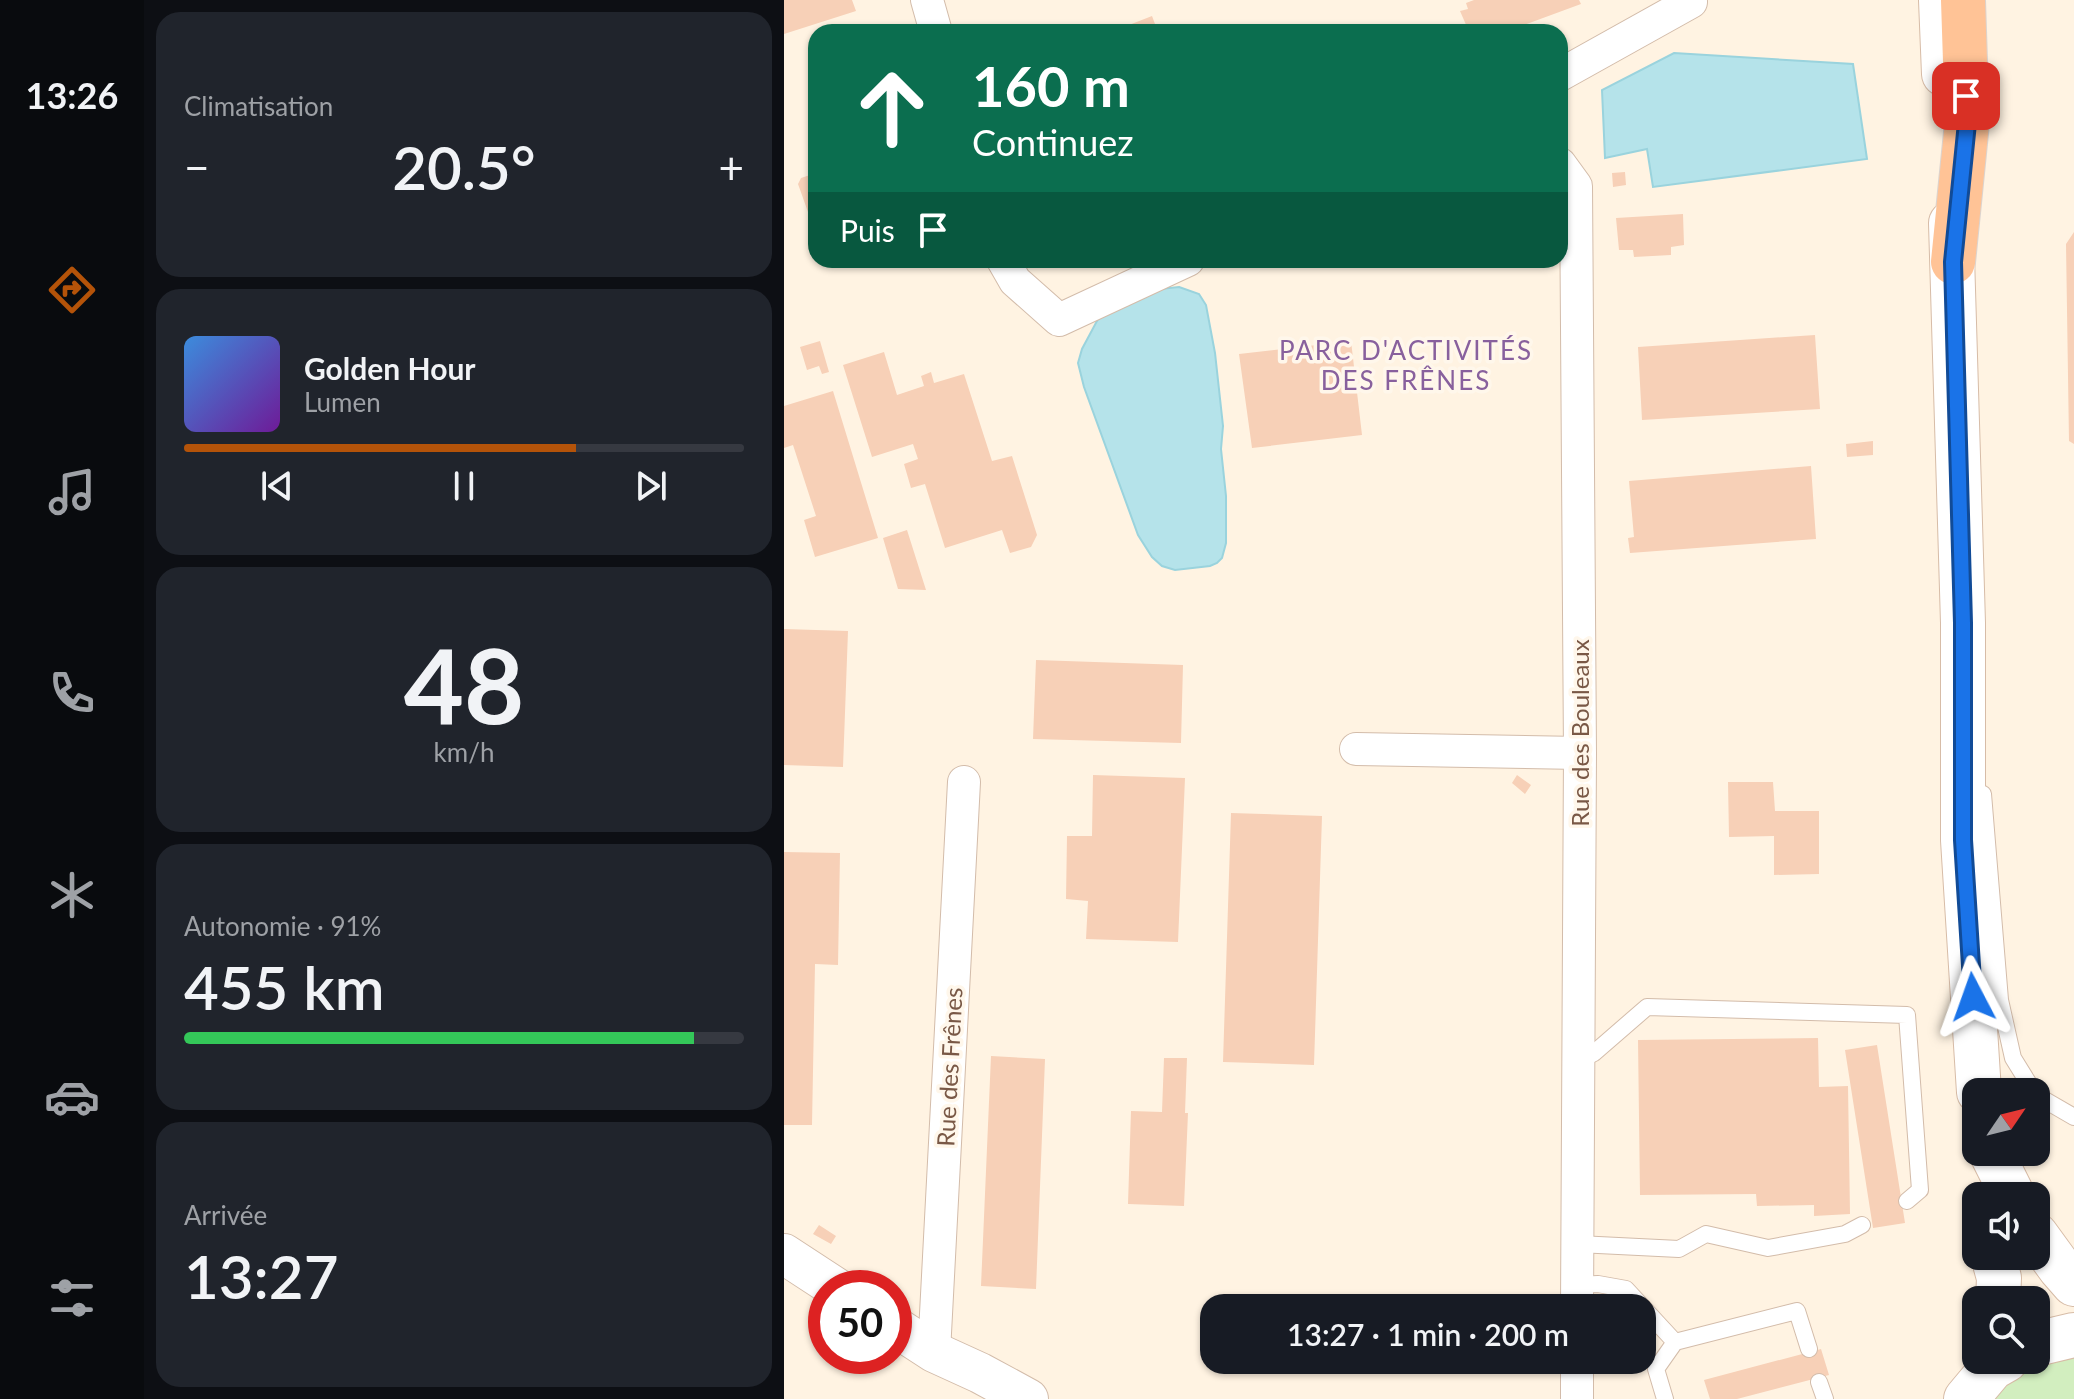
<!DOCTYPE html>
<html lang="fr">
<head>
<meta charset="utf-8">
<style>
	body { margin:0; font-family:Lato,sans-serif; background:#20242c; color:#f1f3f6; height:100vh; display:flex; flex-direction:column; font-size:30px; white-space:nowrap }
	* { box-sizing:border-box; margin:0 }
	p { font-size:26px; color:#9ea1a6 }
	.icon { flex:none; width:44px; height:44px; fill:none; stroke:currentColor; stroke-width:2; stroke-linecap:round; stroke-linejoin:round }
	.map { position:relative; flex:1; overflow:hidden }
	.panel { display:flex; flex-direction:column; gap:12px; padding:12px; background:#0d0f14; width:640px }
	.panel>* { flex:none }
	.top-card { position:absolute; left:24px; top:24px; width:760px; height:244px; border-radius:24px; box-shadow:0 2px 6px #0004; background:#0b6e4f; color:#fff; overflow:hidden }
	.needle { width:52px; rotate:55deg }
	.buttons { position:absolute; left:1178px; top:1078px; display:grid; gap:16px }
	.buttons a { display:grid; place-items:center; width:88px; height:88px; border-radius:16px; background:#171b24; box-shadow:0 2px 6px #0004; font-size:40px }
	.speed { position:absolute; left:24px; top:1270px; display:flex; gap:16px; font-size:40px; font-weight:700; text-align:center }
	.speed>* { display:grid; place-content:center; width:104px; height:104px; border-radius:50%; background:#171b24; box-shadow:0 2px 6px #0004; line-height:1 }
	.speed .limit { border:12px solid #d22; background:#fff; color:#111 }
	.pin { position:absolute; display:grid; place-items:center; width:68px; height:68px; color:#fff; margin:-34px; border-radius:16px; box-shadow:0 4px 12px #0006 }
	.me { position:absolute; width:88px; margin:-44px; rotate:356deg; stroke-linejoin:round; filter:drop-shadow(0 0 6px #0008) }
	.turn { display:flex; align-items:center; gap:28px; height:168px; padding:0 32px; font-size:36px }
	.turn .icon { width:104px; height:104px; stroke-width:2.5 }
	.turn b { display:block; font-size:56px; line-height:68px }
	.then { display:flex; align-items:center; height:76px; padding:0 32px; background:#0003; gap:16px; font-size:30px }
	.big { font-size:60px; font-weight:600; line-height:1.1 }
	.panel .card { flex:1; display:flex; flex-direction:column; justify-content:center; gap:12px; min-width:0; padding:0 28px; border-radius:24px; background:#20242c }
	.panel .dial { align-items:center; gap:0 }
	.dial b { font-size:104px; line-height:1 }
	.song { display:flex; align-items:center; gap:24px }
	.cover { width:96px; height:96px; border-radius:12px; background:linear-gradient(135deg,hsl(210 70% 55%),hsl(280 70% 35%)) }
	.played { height:8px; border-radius:4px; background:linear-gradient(90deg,#b45309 70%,#363941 70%) }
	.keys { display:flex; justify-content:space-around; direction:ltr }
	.heat { display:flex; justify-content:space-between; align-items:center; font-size:44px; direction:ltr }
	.charge { height:12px; border-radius:6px; background:linear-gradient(90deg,#34c759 91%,#363941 0) }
	.trip { position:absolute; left:416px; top:1294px; width:456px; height:80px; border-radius:24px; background:#171b24; box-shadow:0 2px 6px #0004; font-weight:600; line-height:80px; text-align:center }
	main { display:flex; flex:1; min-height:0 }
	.menu { display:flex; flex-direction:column; width:144px; justify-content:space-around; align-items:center; background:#090b0e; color:#9ea1a6 }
	.menu .icon { width:56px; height:56px }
	.menu .active { color:#b45309 }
	.menu b { font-size:36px; color:#f1f3f6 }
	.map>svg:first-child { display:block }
	.green { fill:#d2eebf }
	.water { fill:#b5e3ea; stroke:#9ad3dd; stroke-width:2 }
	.building { fill:#f7d0b7 }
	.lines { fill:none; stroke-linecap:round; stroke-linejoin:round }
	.service-casing { stroke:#d3bcaa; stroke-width:18 }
	.minor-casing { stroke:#d3bcaa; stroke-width:34 }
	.tertiary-casing { stroke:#d3bcaa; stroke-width:42 }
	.secondary-casing { stroke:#d7bca7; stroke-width:46 }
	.trunk-casing { stroke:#dcd4cf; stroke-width:46 }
	.service { stroke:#fff; stroke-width:16 }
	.minor { stroke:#fff; stroke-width:32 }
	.tertiary { stroke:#fff; stroke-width:40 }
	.secondary { stroke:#fff; stroke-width:44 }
	.trunk { stroke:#ffc396; stroke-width:44 }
	.route-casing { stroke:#114b97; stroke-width:20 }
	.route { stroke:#1a73e8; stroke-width:14 }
	.labels { text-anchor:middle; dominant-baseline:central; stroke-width:7; stroke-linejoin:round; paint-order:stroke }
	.street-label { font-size:24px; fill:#795846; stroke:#fff7eb }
	.neighbourhood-label { font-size:26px; letter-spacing:2px; fill:#88609d; stroke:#fff7eb }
</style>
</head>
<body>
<main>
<nav class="menu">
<b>13:26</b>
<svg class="icon active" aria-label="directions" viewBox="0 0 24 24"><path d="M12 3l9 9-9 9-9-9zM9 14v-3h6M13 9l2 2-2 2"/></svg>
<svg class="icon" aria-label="music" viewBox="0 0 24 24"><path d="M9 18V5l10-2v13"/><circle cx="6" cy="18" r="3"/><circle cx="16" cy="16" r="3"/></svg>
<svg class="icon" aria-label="phone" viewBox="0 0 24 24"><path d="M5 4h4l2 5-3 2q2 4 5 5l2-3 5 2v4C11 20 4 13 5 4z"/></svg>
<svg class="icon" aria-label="climate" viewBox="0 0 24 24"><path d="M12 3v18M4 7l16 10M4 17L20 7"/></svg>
<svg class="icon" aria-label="car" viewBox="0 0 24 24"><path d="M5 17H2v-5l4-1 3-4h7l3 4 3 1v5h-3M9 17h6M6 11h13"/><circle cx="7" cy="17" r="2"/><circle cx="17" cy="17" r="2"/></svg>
<svg class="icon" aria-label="filters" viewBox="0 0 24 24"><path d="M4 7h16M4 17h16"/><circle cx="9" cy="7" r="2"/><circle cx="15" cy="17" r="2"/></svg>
</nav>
<section class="panel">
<div class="card"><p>Climatisation</p>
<div class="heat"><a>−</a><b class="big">20.5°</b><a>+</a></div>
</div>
<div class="card">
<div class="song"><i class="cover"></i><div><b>Golden Hour</b><p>Lumen</p></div></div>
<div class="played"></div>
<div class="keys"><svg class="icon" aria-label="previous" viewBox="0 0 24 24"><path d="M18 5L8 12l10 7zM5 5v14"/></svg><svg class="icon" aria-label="pause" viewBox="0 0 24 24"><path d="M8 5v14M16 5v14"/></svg><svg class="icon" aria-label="next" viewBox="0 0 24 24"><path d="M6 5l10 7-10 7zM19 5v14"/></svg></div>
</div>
<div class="card dial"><b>48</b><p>km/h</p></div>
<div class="card"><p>Autonomie · 91%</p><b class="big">455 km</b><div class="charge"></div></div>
<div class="card"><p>Arrivée</p><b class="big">13:27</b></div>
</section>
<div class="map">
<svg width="1290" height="1399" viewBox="0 0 1290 1399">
	<rect width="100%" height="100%" fill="#fff3e2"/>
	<path class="green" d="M1290,1350V1399H1198L1225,1371L1249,1360Z"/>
	<path class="water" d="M890,53L1069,64L1083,159L869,187L863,149L821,158L818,90Z
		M395,287L415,294L422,305L431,353L439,426L437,449L442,496V543L438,558L433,563L426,566L391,570L378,566L368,557L354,535L300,387L294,363L298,349L314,319L323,310L376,289Z"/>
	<path class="building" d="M0,0H68L72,11L0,34Z
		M690,0H795L797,4L721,32H692L689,25L683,27L676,11L684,9L682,3Z
		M368,16L374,32H327Z
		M841,172L842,185L829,187L828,173Z
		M32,173V228L29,226L14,184L17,178Z
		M899,214L900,245L887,247V255L850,257L849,250H835L832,218Z
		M1290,232V444L1285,441L1282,244Z
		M1031,335L1036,409L858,420L854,347Z
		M36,341L45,372L38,374L35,366L23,370L16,347Z
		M567,341L578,435L468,448L455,354Z
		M100,352L113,395L140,386L137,376L147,372L150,383L180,374L208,461L228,456L253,535L247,547L226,553L218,530L161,548L141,484L127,488L120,464L134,459L129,444L88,457L59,365Z
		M49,391L94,538L31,557L20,520L32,516L9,445L0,448V406Z
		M1089,441V455L1063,457L1062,444Z
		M1027,466L1032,539L846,553L844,538L850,537L845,481Z
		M123,530L142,590L114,589L99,538Z
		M0,629L64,631L59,767L0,765Z
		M252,660L399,665L397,743L249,739Z
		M309,775L401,778L394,942L302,939L304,901L282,899L283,836H308Z
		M733,775L747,785L741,794L728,783Z
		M944,782H989L991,811H1035V874L990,875V836L945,837Z
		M447,813L538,816L530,1065L439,1062Z
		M0,852L56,853L54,965L31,964L28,1125H0Z
		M1034,1038L1035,1087L1064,1086L1066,1214L1030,1216V1205L973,1206L972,1194L856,1195L854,1040Z
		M1093,1045L1121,1223L1089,1228L1061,1050Z
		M207,1056L261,1059L252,1289L197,1286Z
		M380,1058H403L401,1113H404L400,1206L344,1204L347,1111L378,1112Z
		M35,1225L52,1236L47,1244L29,1234Z
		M1037,1349L1045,1375L953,1399H926L920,1380Z"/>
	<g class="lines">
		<g class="service-casing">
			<path id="service" d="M1199,794L1216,1000L1229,1058L1250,1092
				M794,1061L810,1053L863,1007L1123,1015L1136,1190L1123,1201
				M1252,1095L1290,1117
				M794,1244L895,1249L922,1234L984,1248L1061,1234L1078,1225
				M793,1285L814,1284L842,1289L891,1342
				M1035,1382L1041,1399
				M881,1399L872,1369L891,1342L1013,1311L1025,1349"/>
		</g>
		<g class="minor-casing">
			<path id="minor" d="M143,0L152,32
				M776,75L907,2
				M776,164L792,186L796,753L793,1308
				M219,260L231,281L275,320L404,260
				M572,749L796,753
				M150,1352L180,782
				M793,1399V1360"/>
		</g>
		<g class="tertiary-casing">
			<path id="tertiary" d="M0,1254L52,1288
				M110,1326L150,1352L196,1373L244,1399"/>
		</g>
		<g class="secondary-casing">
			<path id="secondary" d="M1157,0L1160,74
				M1167,223L1179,623V840L1195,1092
				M1207,1152L1229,1196
				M1252,1235L1276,1268L1290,1284
				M1209,1256L1215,1278L1214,1300
				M1252,1344L1290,1335
				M1182,1399L1208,1368L1222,1360"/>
		</g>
		<g class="trunk-casing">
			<path id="trunk" d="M1169,262L1183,123L1179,0"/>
		</g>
		<use href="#service" class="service"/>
		<use href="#minor" class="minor"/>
		<use href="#tertiary" class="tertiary"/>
		<use href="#secondary" class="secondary"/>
		<use href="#trunk" class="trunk"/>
	</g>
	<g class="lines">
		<g class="route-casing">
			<path id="route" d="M1182,96L1183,123L1169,262L1179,623V840L1189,997"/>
		</g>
		<use href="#route" class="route"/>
	</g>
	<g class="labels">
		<g class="street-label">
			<text transform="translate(795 733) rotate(-90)">Rue des Bouleaux</text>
			<text transform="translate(165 1067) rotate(-87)">Rue des Frênes</text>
		</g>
		<g class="neighbourhood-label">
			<text x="622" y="350">PARC D'ACTIVITÉS<tspan x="622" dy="30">DES FRÊNES</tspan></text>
		</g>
	</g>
</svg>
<div class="buttons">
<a><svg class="needle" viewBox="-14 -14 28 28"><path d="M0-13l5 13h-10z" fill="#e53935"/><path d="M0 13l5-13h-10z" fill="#9ea1a6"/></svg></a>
<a><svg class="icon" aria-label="sound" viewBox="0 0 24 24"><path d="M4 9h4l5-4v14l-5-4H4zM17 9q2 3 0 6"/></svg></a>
<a><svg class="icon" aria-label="search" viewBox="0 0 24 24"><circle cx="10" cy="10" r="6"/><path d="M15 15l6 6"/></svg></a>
</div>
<div class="speed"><div class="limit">50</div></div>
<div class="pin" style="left:1182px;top:96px;background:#d93025"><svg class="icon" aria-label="arrive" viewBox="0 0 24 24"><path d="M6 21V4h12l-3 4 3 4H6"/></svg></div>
<svg class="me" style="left:1189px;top:997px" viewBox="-20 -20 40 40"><path d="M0-17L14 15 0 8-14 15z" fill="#1a73e8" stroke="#fff" stroke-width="4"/></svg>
<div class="trip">13:27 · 1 min · 200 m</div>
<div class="top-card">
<div class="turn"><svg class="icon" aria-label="ahead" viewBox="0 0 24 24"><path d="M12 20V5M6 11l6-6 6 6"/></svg><div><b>160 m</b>Continuez</div></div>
<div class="then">Puis<svg class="icon" aria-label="arrive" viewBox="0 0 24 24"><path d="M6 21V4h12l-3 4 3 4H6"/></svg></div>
</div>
</div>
</main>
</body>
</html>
